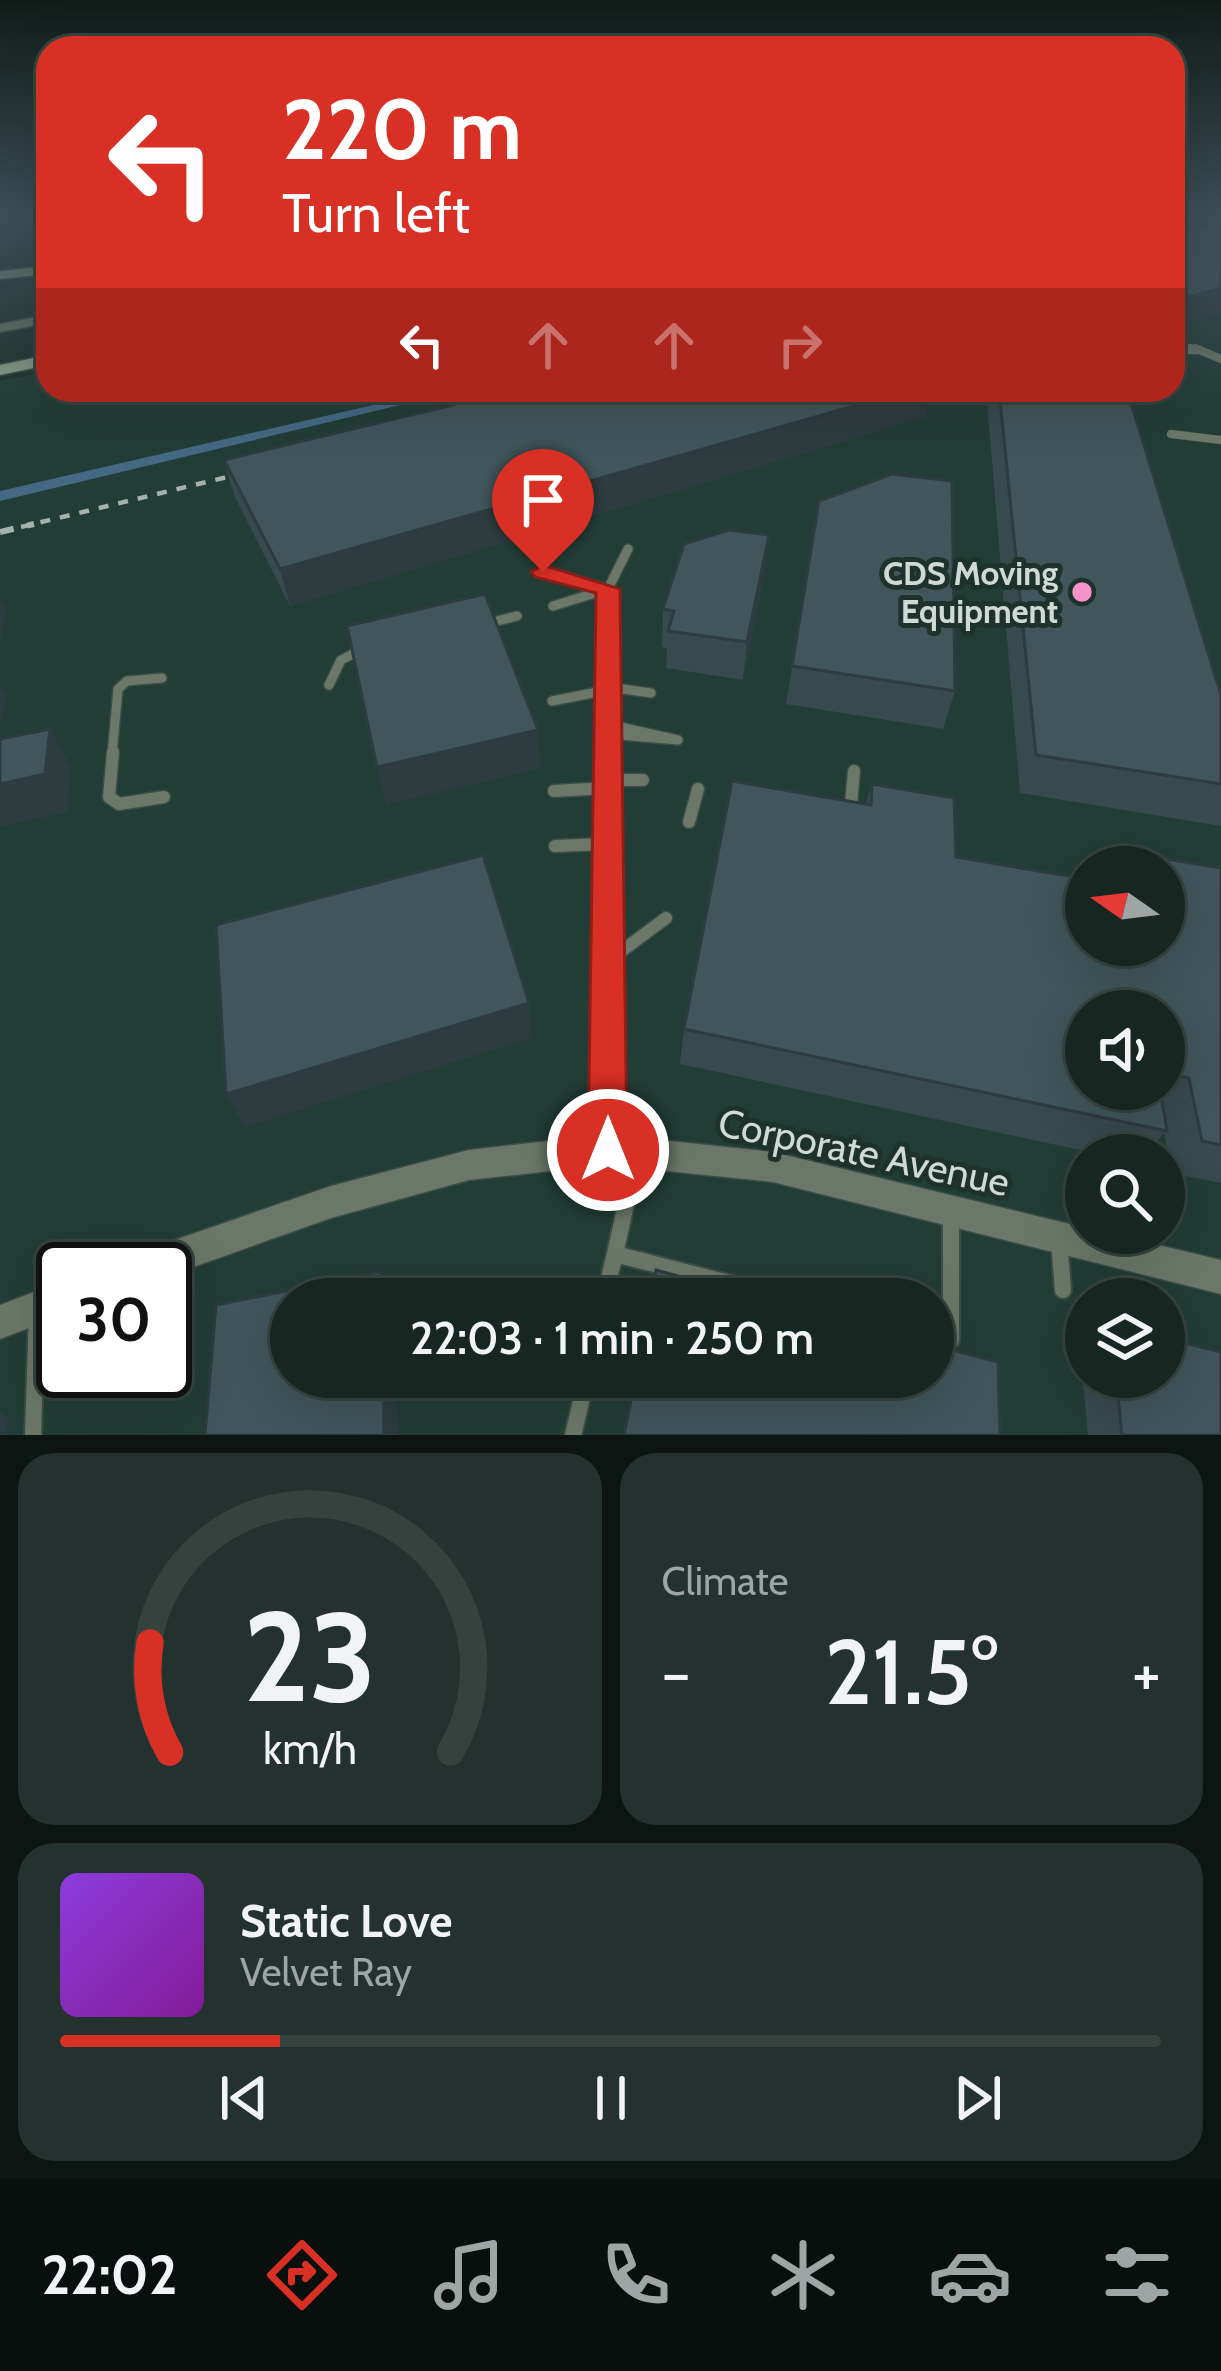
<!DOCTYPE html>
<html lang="en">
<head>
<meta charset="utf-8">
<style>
	body { margin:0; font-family:Cabin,sans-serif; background:#23322e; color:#f1f3f6; height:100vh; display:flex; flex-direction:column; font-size:45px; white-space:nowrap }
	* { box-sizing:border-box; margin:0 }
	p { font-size:39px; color:#9ea5a5 }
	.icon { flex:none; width:66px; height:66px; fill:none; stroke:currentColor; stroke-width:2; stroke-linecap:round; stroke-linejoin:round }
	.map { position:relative; height:1435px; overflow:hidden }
	.details { display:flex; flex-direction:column; gap:18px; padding:18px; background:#0c1512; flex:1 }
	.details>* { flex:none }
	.banner { position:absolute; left:36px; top:36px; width:1149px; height:366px; border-radius:36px; box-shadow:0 12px 48px #0002,0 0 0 3px #35433f; background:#d93025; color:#fff; overflow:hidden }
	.needle { width:78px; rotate:284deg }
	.fabs { position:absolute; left:1065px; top:846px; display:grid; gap:24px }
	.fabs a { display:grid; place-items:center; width:120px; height:120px; border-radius:50%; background:#162621; box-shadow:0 12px 48px #0002,0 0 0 3px #35433f; font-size:60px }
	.speed { position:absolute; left:36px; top:1242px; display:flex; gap:24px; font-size:60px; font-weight:700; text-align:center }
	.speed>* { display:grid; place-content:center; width:156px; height:156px; border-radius:50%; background:#162621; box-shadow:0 12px 48px #0002,0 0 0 3px #35433f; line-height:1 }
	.speed .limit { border:6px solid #111; border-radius:18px; background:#fff; color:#111 }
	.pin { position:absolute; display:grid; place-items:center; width:102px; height:102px; color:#fff; margin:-123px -51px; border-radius:50% 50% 50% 0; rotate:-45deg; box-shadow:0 0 12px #0007 }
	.pin .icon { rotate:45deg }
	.me { position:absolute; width:132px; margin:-66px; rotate:0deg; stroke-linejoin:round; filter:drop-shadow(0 0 9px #0008) }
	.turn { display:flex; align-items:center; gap:42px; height:252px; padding:0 48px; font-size:54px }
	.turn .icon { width:156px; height:156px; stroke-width:2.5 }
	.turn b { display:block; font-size:84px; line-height:102px }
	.lanes { display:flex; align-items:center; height:114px; padding:0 48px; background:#0003; justify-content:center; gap:60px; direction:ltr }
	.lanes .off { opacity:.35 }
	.big { font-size:90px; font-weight:600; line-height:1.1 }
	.details .widget { flex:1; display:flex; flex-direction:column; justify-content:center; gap:18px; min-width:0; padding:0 42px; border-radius:36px; background:#23322e }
	.details .dial { align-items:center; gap:0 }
	.dial svg { height:312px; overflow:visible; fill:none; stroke:#35433f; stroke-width:7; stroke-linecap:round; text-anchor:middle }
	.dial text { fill:#f1f3f6; stroke:none }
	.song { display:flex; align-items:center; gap:36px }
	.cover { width:144px; height:144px; border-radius:18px; background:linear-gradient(135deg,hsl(270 70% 55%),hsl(290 70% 35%)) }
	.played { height:12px; border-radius:6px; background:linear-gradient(90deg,#d93025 20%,#35433f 20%) }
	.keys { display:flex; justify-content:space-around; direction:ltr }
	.heat { display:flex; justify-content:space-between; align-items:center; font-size:66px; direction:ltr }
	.details .tiles { flex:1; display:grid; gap:18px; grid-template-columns:1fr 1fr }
	.widget:last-child { grid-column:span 2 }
	.trip { position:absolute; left:270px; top:1278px; width:684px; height:120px; border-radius:60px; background:#162621; box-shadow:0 12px 48px #0002,0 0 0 3px #35433f; font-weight:600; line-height:120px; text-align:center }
	.dock { display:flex; height:192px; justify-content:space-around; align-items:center; background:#090f0d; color:#9ea5a5 }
	.dock .icon { width:84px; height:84px }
	.dock .on { color:#d93025 }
	.dock b { font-size:54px; color:#f1f3f6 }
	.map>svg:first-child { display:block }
	.built { fill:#223d36; fill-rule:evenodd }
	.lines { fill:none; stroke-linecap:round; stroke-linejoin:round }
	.canal { fill:#456884; fill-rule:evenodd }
	.lane-far4-casing { stroke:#3a4d47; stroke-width:8 }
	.lane-far3-casing { stroke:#3a4d47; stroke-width:9 }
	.lane-far2-casing { stroke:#3a4d47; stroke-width:12 }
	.lane-far1-casing { stroke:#3a4d47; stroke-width:15 }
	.lane-casing { stroke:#3a4d47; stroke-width:20 }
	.street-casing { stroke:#3a4d47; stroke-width:3 }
	.secondary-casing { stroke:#3a4d47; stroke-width:3 }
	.lane-far4 { stroke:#6b7869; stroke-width:6 }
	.lane-far3 { stroke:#6b7869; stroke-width:8 }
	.lane-far2 { stroke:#6b7869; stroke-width:9 }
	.lane-far1 { stroke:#6b7869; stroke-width:12 }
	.lane { stroke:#6b7869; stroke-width:16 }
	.street { fill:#6b7869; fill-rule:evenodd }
	.secondary { fill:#8da28a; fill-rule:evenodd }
	.rail-far1 { stroke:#a4b1ad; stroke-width:4.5; stroke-dasharray:10 10; stroke-linecap:butt }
	.rail { stroke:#a4b1ad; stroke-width:6; stroke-dasharray:14 14; stroke-linecap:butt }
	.wall { fill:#374a4d; fill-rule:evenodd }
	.shaded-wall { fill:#2d3c3f }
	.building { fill:#40565a; stroke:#2d3c3f; stroke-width:3 }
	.route { fill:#d93025; stroke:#8d1f18; stroke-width:3 }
	.poi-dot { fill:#f890ca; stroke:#1e322c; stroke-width:4.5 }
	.labels { text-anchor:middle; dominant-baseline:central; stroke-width:10; stroke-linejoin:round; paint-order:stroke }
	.poi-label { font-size:33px; font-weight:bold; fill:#cfdad7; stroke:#1e322c; text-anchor:end }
	.near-street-label { font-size:39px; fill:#cfdad7; stroke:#1e322c }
</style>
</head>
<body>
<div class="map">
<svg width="1221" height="1435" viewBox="0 0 1221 1435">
	<rect width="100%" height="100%" fill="#1e322c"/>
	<path class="built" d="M1173,214H1221V1435H0V381L48,371V390H1173ZM1086,867H1164V945H1086ZM1086,1011H1164V1089H1086ZM1086,1155H1164V1233H1086ZM63,1269H165V1371H63ZM291,1299H933V1377H291ZM1086,1299H1164V1377H1086Z"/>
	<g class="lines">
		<path class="canal" d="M1201,214H1219L1173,226V220Z
			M438,390H463L0,501V491Z"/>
		<g class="lane-far4-casing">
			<path id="lane-far4" d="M1180,351H1202"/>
		</g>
		<g class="lane-far3-casing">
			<path id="lane-far3" d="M1195,348L1221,359
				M1173,353L1190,348
				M1171,434L1221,440"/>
		</g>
		<g class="lane-far2-casing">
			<path id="lane-far2" d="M543,572L605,588
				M553,606L608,589L628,549
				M485,624L517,616
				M329,685L341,660L361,650
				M608,687L651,693
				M552,701L608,690
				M607,724L678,740
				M607,734L678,740
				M112,755L118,689L127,681L162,678"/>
		</g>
		<g class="lane-far1-casing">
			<path id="lane-far1" d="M113,752L109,797L119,804L164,797
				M607,780H643
				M554,791L607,788
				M850,815L854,771
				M689,822L698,789
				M555,846L605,844
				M611,959L666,918"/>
		</g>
		<g class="lane-casing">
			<path id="lane" d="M636,1159L615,1254L791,1299
				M1059,1240L1063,1290
				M604,1299L615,1254
				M933,1336L951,1340V1214
				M33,1435L37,1312
				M573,1435L587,1377"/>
		</g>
		<g class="street-casing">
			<path id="street" d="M0,214H9L0,225Z
				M48,315V323L0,332V324Z
				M608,584L617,589L623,1136L773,1152L1086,1228V1233H1108L1221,1260V1294L773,1182L608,1165L469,1180L331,1218L165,1277V1269H123L128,1257L140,1252L331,1186L469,1150L593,1136L599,589Z
				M63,1281V1315L0,1339V1305Z"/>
		</g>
		<g class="secondary-casing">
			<path id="secondary" d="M48,266V274L0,279V271Z
				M48,355V365L0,375V365Z"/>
		</g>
		<use href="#lane-far4" class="lane-far4"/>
		<use href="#lane-far3" class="lane-far3"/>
		<use href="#lane-far2" class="lane-far2"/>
		<use href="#lane-far1" class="lane-far1"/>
		<use href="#lane" class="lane"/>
		<use href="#street" class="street"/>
		<use href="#secondary" class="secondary"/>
		<path class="rail-far1" d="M21,527L260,469"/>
		<path class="rail" d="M0,532L34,524"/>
	</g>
	<path class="wall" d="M986,390H1127L1221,695V826L1020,793Z
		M925,417L290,606L234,495L224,460Z
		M819,501L955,691L943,729L786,704Z
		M765,572L743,680L666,668L667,648L662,647L663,609Z
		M872,784L956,857L1086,945L1164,867H1108L1118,851L1221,868V1183L1171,1173L1164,1133L1145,1155H1103L680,1064L684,1029L866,804ZM1164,1011V1089H1086Z
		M1086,1345V1377H1164L1221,1435H1088L1080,1350Z"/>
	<path class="shaded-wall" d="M1221,288V314L1173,328V301Z
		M359,390H390L360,397Z
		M910,390H932L925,417L290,606L280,569Z
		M769,535L765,572L743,680L747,642Z
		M0,598L6,609L0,643Z
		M0,684L7,695L2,723H0Z
		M50,729L71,767L67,812L0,827V784Z
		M538,730L541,768L386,805L377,767Z
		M529,1003L532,1038L245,1127L226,1094Z
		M380,1272L393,1298L381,1299Z
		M383,1377H396L398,1435H384Z
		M0,1412L8,1416L7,1435H0Z"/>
	<path class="building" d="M1217,223L1221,225V288L1173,301V234Z
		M515,390H910L280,569L224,460Z
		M999,390H1127L1221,695V784L1036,755Z
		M892,474L952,481L955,691L792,666L819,501Z
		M729,530L769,535L747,642L668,631L674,611L663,609L684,544Z
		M485,594L538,730L377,767L347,626Z
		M50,729L45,774L0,784V739Z
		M732,781L871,805L872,784L954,798L956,857L1086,879V945H1164V867H1120L1118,851L1221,868V1145L1202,1141L1189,1078L1164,1073V1011H1086V1089H1160L1167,1131L684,1029Z
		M483,855L529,1003L226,1094L216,925Z
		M656,1270L763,1299H651Z
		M380,1272L381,1299H291V1377H383L384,1435H205L216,1305Z
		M1164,1338L1221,1352V1435H1122L1116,1377H1164Z
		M933,1345L998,1362L1000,1435H624L636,1377H933Z"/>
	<linearGradient id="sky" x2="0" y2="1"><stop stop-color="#101c18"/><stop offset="0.52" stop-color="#3b4f56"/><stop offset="1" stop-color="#3b4f56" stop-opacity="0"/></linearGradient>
	<rect width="1221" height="415" fill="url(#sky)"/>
	<path class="route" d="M543,565L620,589L627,1150L622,1164L608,1170L593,1164L588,1150L596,593L535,577L531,572Z"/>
	<circle class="poi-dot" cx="1082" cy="592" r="12"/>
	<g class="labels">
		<g class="poi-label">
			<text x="1058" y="573">CDS Moving<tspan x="1058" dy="38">Equipment</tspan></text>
		</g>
		<g class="near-street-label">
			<text transform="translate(864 1152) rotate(12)">Corporate Avenue</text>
		</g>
	</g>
</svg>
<div class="fabs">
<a><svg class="needle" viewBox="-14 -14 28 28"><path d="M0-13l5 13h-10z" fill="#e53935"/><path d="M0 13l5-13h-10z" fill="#9ea5a5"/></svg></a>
<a><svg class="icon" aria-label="sound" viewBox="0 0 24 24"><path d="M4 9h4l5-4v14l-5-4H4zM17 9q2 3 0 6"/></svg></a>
<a><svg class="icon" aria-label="search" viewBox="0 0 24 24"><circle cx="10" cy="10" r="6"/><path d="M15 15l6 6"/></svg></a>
<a><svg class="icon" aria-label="layers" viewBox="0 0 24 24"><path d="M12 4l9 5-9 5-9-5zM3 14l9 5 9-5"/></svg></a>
</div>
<div class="speed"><div class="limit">30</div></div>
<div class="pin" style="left:543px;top:572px;background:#d93025"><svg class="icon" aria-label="arrive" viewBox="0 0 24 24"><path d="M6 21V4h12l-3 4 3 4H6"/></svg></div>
<svg class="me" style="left:608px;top:1150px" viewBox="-20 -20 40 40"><circle r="17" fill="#d93025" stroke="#fff" stroke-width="3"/><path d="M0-11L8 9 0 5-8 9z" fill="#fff"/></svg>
<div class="trip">22:03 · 1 min · 250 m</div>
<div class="banner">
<div class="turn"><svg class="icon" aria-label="left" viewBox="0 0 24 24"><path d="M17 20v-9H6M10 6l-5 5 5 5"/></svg><div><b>220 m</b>Turn left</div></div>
<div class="lanes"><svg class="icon" aria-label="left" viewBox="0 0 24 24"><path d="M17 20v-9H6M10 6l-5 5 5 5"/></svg><svg class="icon off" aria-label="ahead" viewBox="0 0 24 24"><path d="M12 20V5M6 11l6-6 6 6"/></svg><svg class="icon off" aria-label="ahead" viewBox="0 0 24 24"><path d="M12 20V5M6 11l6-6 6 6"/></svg><svg class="icon off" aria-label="right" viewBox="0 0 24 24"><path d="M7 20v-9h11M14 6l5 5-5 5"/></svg></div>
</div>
</div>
<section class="details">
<div class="tiles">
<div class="widget dial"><svg viewBox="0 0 100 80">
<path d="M14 69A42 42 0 1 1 86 69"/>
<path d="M14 69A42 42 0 0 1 9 41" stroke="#d93025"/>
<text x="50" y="56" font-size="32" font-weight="700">23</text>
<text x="50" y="72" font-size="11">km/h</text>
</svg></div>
<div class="widget"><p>Climate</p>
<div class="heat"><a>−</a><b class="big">21.5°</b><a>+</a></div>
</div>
<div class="widget">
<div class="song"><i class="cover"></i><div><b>Static Love</b><p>Velvet Ray</p></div></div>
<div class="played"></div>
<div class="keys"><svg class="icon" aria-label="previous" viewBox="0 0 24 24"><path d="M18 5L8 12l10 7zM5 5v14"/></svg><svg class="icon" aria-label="pause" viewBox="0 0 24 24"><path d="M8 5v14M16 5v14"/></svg><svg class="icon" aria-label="next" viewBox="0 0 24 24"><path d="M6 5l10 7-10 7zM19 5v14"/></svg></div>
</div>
</div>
</section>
<nav class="dock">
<b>22:02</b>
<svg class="icon on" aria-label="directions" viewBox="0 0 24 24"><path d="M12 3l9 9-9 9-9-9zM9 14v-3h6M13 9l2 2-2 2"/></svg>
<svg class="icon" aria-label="music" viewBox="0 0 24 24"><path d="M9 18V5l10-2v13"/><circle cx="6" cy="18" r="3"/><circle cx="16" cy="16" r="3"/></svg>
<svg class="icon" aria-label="phone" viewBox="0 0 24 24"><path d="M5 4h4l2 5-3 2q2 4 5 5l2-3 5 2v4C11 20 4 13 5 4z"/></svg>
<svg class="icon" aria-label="climate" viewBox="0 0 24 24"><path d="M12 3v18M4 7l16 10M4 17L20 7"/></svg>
<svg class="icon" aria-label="car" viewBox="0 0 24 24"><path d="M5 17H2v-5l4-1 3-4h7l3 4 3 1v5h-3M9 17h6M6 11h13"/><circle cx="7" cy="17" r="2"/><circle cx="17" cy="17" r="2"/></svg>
<svg class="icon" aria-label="filters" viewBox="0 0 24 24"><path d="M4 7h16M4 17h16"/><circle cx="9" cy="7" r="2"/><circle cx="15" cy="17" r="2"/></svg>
</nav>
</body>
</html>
